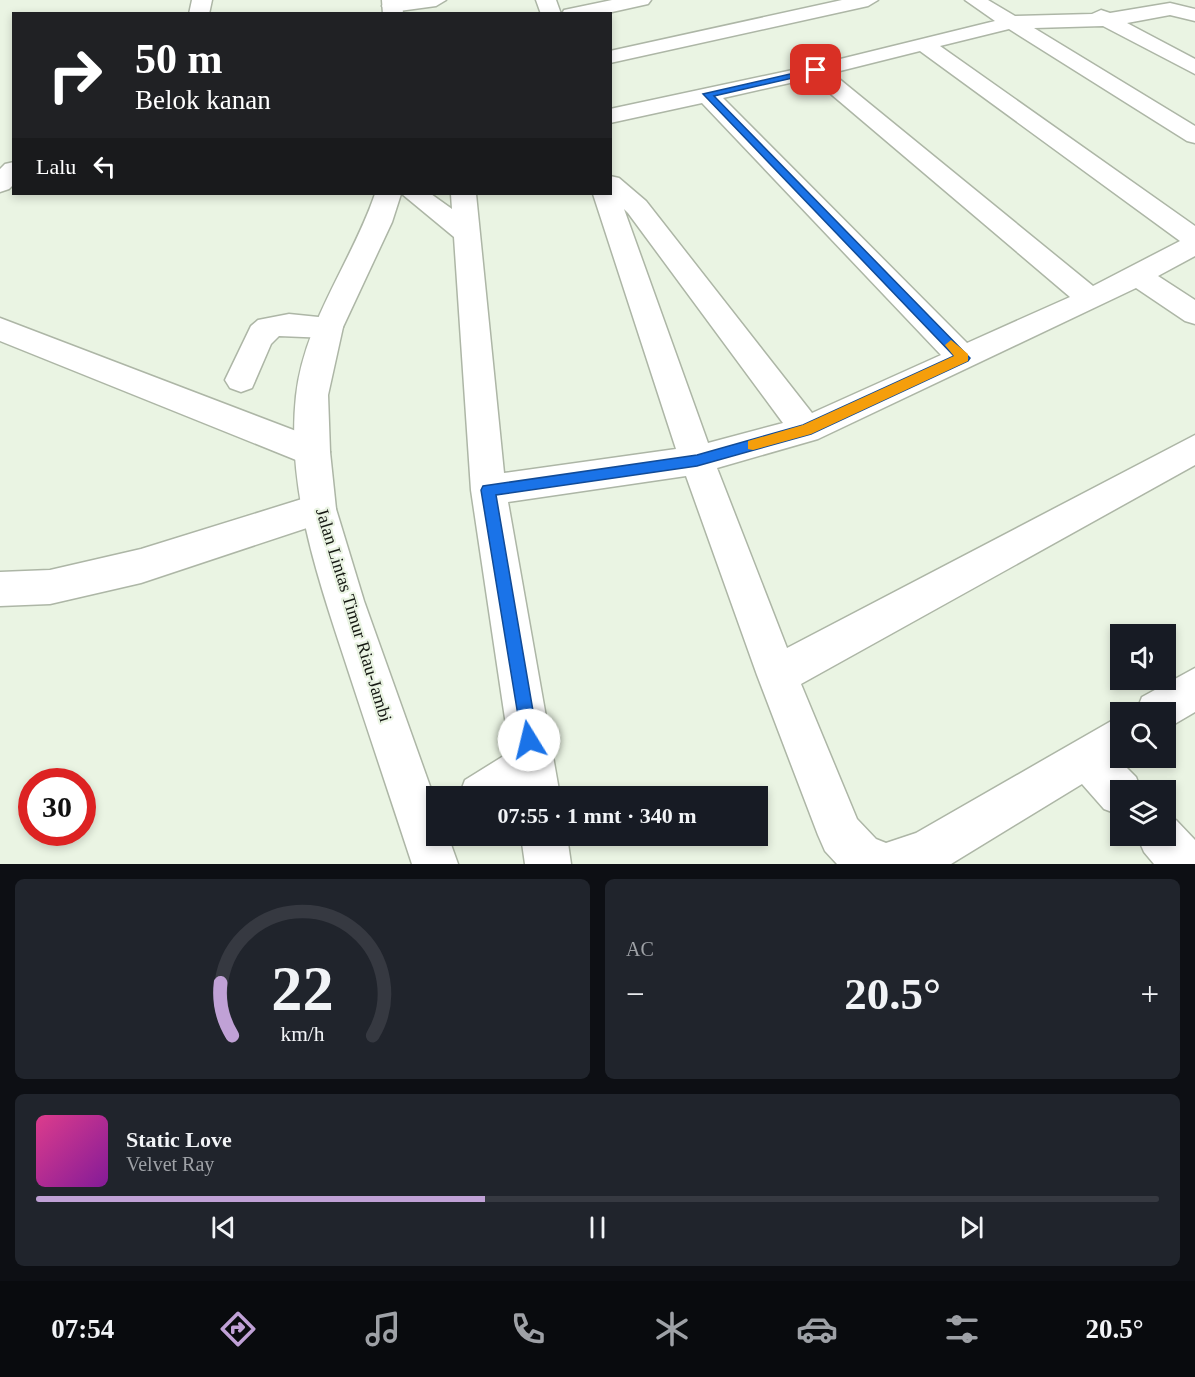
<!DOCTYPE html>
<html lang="id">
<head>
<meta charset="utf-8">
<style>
	body { margin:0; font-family:Georgia,serif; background:#20242c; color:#f1f3f6; height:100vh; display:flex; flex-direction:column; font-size:22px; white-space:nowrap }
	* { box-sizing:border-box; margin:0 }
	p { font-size:20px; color:#9ea1a6 }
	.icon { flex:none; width:33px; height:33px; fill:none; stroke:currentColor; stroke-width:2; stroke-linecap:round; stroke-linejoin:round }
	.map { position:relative; height:864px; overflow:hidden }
	.sheet { display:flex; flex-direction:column; gap:15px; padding:15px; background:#0d0f14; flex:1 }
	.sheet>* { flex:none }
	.hud { position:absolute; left:12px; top:12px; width:600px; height:183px; border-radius:0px; box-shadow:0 3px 9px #0003; background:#202124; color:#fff; overflow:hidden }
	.tools { position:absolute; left:1110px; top:624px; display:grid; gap:12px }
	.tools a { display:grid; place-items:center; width:66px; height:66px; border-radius:0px; background:#171b24; box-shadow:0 3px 9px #0003; font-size:30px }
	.speed { position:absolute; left:18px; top:768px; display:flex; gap:12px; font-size:30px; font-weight:700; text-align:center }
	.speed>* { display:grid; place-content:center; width:78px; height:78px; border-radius:50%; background:#171b24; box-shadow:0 3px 9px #0003; line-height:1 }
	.speed .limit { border:9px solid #d22; background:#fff; color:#111 }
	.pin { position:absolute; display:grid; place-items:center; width:51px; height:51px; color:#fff; margin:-26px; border-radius:12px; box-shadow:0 3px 9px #0006 }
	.me { position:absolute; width:66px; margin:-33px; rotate:351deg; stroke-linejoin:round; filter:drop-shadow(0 0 4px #0008) }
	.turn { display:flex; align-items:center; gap:21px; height:126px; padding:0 24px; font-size:27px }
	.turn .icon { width:78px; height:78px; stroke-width:2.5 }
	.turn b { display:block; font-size:42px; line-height:51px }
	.then { display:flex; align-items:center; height:57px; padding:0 24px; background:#0003; gap:12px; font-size:22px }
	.big { font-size:45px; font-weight:700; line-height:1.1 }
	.sheet .card { flex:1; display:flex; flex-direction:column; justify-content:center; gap:9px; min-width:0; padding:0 21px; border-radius:9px; background:#20242c }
	.sheet .dial { align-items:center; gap:0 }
	.dial svg { height:156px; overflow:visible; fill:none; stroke:#363941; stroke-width:7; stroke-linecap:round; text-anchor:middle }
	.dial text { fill:#f1f3f6; stroke:none }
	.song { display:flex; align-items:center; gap:18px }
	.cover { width:72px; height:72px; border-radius:9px; background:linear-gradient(135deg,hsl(330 70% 55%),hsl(290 70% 35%)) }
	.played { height:6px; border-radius:3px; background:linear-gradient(90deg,#c0a1d6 40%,#363941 40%) }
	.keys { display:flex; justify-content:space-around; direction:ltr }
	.heat { display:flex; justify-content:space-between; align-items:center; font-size:33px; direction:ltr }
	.sheet .tiles { flex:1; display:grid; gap:15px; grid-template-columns:1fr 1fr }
	.card:last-child { grid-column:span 2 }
	.trip { position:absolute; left:426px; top:786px; width:342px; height:60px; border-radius:0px; background:#171b24; box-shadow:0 3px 9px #0003; font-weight:700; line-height:60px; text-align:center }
	.dock { display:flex; height:96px; justify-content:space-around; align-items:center; background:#090b0e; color:#9ea1a6 }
	.dock .icon { width:42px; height:42px }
	.dock .on { color:#c0a1d6 }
	.dock b { font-size:27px; color:#f1f3f6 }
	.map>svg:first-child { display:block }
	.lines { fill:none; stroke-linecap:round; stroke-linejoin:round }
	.minor-casing { stroke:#adb6a6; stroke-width:3 }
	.highway-casing { stroke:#adb6a6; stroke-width:3 }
	.minor { fill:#fff; fill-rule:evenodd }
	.highway { fill:#fff; fill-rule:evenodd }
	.route { fill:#1a73e8; stroke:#114b97; stroke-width:1.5 }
	.slow { fill:#f59e0b }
	.labels { text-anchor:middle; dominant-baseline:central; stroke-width:4.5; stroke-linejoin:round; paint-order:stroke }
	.street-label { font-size:18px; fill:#151812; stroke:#eaf4e3 }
</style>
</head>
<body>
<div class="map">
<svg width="1195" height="864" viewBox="0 0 1195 864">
	<rect width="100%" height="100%" fill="#eaf4e3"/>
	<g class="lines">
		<g class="minor-casing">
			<path id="minor" d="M192,0H212L209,14H189Z
				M393,0H446L436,6L392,12L385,10L382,6L385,2Z
				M536,0H556L561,14H541Z
				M612,0H651L648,4L603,14H562L564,10Z
				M842,0H878L868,6L610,63V51Z
				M965,0H988L1015,16L1092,14L1101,10L1110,13L1170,3L1195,9V21L1170,15L1127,23L1195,59V74L1103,26L1034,28L1195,126V143L1187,141L1009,29L940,46L1195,226V256L1158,276L1195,300V324L1185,321L1136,288L818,439L717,468L787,648L1195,435V465L801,684L857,819L876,839L886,843L916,833L1120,716V758H1126L1120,761L1136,777L1141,790H1120V815L1104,809L1082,784L951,864H837L825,851L818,835L757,675L686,476L508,502L560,796H459L465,780L510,752L471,490L454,237L402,194H431L452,209L451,194H476L504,473L676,449L593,194H610V176L619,178L646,201L812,413L941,355L702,103L610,123V109L816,65L995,21ZM920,51L1180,241L1093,286L832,73ZM812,78L1070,297L967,343L723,98ZM624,209L628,213L783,423L708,443Z
				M14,162V184L9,189L0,192V169L5,164Z
				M289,314L338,319L343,327L338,335L328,338L279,336L271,344L252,388L241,392L230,388L225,380L251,326L258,320Z
				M0,318L325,442L330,452L325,462L313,466L301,462L0,341Z
				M318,494L331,498L336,509L331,520L141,583L50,604L0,606V572L50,570L141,549Z
				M1195,668V712L1166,729V712H1136L1142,697Z
				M1166,815L1176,820L1195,840V864H1154L1144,852L1137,836H1166Z
				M521,836H567L571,864H525Z"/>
		</g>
		<g class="highway-casing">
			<path id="highway" d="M382,0H402L403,14H383Z
				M375,194H401L392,222L343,327L328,395L330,452L336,509L364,601L436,803V836H448L458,864H412C391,799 369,735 348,670C319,581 286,490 296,396C304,322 352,262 375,194Z"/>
		</g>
		<use href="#minor" class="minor"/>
		<use href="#highway" class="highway"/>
	</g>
	<path class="route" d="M816,68L819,69V72L714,96L970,358L968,361L811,434L697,466L496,495L538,740L535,746L529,748L523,746L481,490L483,486L697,455L803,425L954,356L703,94Z"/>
	<path class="slow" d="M951,340L968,354V361L811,434L753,450L748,449V441L803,425L954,356L945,345Z"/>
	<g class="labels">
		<g class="street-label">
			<text transform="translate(354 615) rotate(73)">Jalan Lintas Timur Riau-Jambi</text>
		</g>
	</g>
</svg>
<div class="tools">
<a><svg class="icon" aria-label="sound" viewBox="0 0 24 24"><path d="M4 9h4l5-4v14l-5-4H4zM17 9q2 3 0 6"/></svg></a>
<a><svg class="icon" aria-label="search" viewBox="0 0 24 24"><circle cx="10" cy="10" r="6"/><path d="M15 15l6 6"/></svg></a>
<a><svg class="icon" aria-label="layers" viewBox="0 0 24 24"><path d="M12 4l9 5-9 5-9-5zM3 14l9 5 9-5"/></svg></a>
</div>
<div class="speed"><div class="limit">30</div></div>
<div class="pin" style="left:816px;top:70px;background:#d93025"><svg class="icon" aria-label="arrive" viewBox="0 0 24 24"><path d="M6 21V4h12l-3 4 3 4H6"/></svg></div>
<svg class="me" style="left:529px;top:740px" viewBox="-20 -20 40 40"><circle r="19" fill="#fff"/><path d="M0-13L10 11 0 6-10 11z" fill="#1a73e8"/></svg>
<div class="trip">07:55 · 1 mnt · 340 m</div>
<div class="hud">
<div class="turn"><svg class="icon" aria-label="right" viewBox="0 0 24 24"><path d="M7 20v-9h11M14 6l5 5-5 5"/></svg><div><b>50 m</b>Belok kanan</div></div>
<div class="then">Lalu<svg class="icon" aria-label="left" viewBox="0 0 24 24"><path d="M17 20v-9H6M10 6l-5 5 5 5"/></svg></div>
</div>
</div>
<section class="sheet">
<div class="tiles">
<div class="card dial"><svg viewBox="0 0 100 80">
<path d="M14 69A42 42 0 1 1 86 69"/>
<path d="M14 69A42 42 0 0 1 8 42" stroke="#c0a1d6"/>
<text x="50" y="56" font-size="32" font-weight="700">22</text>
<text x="50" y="72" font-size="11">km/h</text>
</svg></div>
<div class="card"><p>AC</p>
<div class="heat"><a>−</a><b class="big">20.5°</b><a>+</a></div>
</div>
<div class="card">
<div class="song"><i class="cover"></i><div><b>Static Love</b><p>Velvet Ray</p></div></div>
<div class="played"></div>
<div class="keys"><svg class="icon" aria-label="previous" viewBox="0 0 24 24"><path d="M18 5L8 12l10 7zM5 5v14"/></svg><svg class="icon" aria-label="pause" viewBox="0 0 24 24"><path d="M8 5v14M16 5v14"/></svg><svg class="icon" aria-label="next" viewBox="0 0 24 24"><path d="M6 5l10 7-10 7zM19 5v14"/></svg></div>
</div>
</div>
</section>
<nav class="dock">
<b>07:54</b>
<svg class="icon on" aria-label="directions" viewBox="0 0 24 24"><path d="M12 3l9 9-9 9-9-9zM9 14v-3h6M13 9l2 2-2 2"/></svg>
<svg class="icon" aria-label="music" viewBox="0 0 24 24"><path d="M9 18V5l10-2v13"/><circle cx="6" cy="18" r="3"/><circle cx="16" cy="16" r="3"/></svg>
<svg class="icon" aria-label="phone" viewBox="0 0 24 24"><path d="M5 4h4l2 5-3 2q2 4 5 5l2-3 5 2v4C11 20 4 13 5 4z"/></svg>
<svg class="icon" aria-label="climate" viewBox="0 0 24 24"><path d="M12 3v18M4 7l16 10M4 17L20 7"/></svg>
<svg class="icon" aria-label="car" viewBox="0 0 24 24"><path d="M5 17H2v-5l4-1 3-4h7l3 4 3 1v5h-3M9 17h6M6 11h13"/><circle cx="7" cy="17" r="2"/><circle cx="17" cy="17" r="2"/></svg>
<svg class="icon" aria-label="filters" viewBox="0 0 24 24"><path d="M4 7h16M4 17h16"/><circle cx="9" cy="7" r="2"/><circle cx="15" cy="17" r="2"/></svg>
<b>20.5°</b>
</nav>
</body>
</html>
